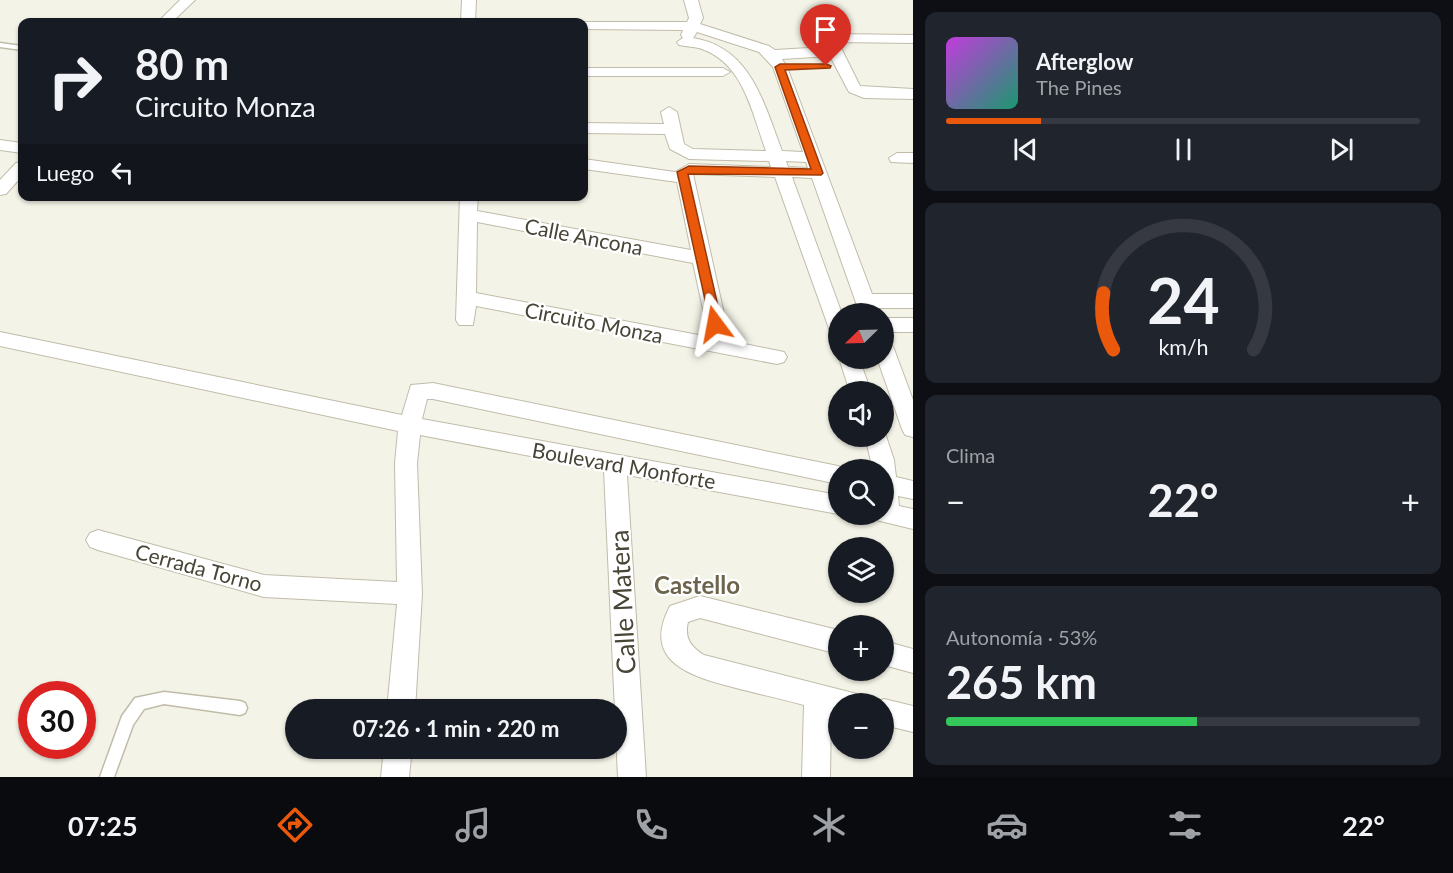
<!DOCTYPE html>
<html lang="es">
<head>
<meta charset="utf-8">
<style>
	body { margin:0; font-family:Lato,sans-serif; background:#20242c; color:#f1f3f6; height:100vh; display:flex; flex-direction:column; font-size:22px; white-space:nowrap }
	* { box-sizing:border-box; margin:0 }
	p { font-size:20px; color:#9ea1a6 }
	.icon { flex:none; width:33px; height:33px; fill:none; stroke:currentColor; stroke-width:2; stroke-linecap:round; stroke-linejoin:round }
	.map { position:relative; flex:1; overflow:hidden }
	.panel { display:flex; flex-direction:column; gap:12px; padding:12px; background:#0d0f14; width:540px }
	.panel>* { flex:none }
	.banner { position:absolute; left:18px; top:18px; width:570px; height:183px; border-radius:12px; box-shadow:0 2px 4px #0004; background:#171b24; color:#f1f3f6; overflow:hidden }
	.needle { width:39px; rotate:247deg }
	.controls { position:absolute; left:828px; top:303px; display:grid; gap:12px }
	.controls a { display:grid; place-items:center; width:66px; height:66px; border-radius:50%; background:#171b24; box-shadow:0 2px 4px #0004; font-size:30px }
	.speed { position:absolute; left:18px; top:681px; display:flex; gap:12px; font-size:30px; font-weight:700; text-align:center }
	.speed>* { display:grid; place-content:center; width:78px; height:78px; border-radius:50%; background:#171b24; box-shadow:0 2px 4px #0004; line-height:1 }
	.speed .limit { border:9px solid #d22; background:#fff; color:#111 }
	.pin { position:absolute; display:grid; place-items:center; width:51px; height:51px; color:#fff; margin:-62px -26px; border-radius:50% 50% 50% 0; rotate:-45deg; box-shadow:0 0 6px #0007 }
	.pin .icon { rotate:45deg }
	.me { position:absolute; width:66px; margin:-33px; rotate:347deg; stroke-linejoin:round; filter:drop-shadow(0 0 4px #0008) }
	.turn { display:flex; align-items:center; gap:21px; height:126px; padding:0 18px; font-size:27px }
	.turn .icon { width:78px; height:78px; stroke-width:2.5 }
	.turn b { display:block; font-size:42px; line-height:51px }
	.then { display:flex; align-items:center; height:57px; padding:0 18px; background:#0003; gap:12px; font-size:22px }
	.big { font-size:45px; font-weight:700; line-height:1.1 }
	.panel .tile { flex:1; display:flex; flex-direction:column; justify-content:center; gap:9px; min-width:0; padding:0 21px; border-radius:12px; background:#20242c }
	.panel .dial { align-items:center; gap:0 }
	.dial svg { height:156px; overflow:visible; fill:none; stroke:#363941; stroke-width:7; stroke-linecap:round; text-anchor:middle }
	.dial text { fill:#f1f3f6; stroke:none }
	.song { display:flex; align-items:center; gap:18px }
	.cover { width:72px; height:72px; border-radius:9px; background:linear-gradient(135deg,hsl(290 70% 55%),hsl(160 70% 35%)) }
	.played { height:6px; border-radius:3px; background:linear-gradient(90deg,#ea580c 20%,#363941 20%) }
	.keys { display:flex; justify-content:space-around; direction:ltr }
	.heat { display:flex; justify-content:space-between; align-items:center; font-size:33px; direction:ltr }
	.charge { height:9px; border-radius:4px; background:linear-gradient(90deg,#34c759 53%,#363941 0) }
	.trip { position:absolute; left:285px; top:699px; width:342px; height:60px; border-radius:30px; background:#171b24; box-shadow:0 2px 4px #0004; font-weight:700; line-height:60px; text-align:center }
	.tabs { display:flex; height:96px; justify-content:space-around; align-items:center; background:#090b0e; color:#9ea1a6 }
	.tabs .icon { width:42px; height:42px }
	.tabs .active { color:#ea580c }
	.tabs b { font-size:27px; color:#f1f3f6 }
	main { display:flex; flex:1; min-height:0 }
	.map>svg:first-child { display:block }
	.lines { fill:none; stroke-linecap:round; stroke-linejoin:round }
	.lane-casing { stroke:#c1bca9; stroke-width:3 }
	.street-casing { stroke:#c1bca9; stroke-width:2 }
	.lane { fill:#fff; fill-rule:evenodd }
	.street { fill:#fff; fill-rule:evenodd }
	.route { fill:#ea580c; stroke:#983908; stroke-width:1.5 }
	.labels { text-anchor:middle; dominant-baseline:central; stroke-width:4.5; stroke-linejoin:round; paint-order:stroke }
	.street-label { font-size:21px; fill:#484436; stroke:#fff }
	.quarter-label { font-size:24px; font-weight:bold; fill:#6c644c; stroke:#fff }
	.near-street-label { font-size:26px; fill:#484436; stroke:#fff }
</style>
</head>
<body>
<main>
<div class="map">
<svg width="913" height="777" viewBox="0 0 913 777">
	<rect width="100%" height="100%" fill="#f4f3e7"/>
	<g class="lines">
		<g class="lane-casing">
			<path id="lane" d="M0,43L22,46V50L0,47Z
				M164,692L240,701L245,703L247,708L245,713L240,715L164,704L144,709L133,725L114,777H100L122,716L135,698Z"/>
		</g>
		<g class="street-casing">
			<path id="street" d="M180,0H195L172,22H158Z
				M462,0H476L475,22H461Z
				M684,0H698L703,18L700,24L769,46L775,50L826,47L812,20L819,16L824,17L833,34L913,35V43L838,42L860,86L913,89V99L864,98L849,92L830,56L782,59L787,67L872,294H913V308H877L880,314H860L812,178L792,177L842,314H838V336L831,334L775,177L693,174L730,341L784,352L787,357L784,362L777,364L476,306L473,325H459L456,320L460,196H478L477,211L691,250L677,182L584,169V159L675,172L689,164L771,167L769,161L689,159L670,149L665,134L584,133V123L664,124L661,112L669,107L677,112L684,144L693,149L766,151C752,113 744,64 702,49C694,46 687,47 679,45L677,42L683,38L681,35L683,30L584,29V22H579H687L689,18ZM697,32L759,52L773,67L803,152L782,151C764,104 751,47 693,38ZM786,161L806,162L808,168L788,167ZM477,222L693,263L709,337L476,293Z
				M584,68H723L730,72L723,76H584Z
				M0,140L22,143V153L0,150Z
				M897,153H913V163L891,162L889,158Z
				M22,162V176L6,194L0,195V180L16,163Z
				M884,318H913V332H884Z
				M0,332L402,415L411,385L433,383L838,466L846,470H838V484L433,399H427L422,419L838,495V514L627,475L646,777H618L604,470L420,435L417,463L422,594L415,710H387L397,604L264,597L98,550L90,547L86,540L90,533L98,530L264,575L397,582L395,463L398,431L0,346Z
				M884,342L891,344L894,349L913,400V437L905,435L902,429L877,358H884Z
				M839,358H859L871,392H850Z
				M884,430L894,460L896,477L913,481V499L898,496L899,506L913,509V529L876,520L873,514H884V470H873L865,436H884Z
				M700,596L838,630V654L700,618L688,622C684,638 691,647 704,655L861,695L864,704H838V714L831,712L830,777H802L804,705C782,699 759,694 736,688C693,677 640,663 670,606Z
				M884,641L913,649V673L884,665Z
				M884,699L913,706V732L884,725V704H874Z
				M384,748H412L409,777H381Z"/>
		</g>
		<use href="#lane" class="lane"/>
		<use href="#street" class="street"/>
	</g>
	<path class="route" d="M826,64L831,66L830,68L785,70L823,173L821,175L688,174L722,324L715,329L711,327L677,172L689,166L811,169L775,67L780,64Z"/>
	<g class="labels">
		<g class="street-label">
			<text transform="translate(584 236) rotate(11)">Calle Ancona</text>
			<text transform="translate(594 322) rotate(11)">Circuito Monza</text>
			<text transform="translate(624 465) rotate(10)">Boulevard Monforte</text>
			<text transform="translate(199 567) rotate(15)">Cerrada Torno</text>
		</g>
		<g class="quarter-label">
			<text x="697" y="584">Castello</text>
		</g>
		<g class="near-street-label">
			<text transform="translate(622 602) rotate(-93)">Calle Matera</text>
		</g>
	</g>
</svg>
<div class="controls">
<a><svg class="needle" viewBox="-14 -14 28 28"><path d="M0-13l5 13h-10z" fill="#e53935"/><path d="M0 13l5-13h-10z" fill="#9ea1a6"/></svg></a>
<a><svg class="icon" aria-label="sound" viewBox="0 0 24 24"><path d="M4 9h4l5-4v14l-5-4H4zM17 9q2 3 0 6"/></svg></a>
<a><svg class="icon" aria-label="search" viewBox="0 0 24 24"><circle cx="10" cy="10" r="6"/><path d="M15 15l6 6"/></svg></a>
<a><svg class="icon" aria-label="layers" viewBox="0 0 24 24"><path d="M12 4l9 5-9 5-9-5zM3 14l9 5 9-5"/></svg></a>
<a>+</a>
<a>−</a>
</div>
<div class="speed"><div class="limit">30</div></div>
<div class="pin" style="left:826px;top:66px;background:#d93025"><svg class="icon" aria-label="arrive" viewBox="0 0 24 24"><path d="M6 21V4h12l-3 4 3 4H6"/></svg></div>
<svg class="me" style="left:715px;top:324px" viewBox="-20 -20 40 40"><path d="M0-17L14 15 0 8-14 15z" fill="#ea580c" stroke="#fff" stroke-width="4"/></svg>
<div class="trip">07:26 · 1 min · 220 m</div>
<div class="banner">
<div class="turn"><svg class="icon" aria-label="right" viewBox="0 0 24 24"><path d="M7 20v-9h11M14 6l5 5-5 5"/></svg><div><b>80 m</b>Circuito Monza</div></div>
<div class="then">Luego<svg class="icon" aria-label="left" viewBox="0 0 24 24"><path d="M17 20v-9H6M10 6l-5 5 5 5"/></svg></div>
</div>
</div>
<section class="panel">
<div class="tile">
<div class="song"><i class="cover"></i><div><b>Afterglow</b><p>The Pines</p></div></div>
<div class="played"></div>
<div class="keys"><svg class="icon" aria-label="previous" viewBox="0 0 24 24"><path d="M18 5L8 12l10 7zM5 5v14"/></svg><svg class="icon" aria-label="pause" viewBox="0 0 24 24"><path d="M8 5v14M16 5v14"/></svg><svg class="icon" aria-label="next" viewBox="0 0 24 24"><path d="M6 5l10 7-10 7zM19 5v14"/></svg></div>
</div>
<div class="tile dial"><svg viewBox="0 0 100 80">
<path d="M14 69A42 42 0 1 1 86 69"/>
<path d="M14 69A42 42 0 0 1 9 40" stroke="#ea580c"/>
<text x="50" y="56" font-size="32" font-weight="700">24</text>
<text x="50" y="72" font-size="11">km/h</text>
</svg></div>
<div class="tile"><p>Clima</p>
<div class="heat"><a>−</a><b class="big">22°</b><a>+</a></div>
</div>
<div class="tile"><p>Autonomía · 53%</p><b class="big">265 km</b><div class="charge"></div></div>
</section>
</main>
<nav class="tabs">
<b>07:25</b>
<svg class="icon active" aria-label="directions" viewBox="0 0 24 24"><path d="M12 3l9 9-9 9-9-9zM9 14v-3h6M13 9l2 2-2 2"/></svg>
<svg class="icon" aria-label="music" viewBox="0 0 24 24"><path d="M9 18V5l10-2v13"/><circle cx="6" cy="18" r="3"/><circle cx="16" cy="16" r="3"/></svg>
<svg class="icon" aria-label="phone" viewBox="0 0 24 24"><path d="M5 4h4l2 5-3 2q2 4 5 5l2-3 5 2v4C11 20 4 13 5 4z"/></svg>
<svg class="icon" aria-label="climate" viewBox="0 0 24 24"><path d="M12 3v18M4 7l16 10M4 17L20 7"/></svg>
<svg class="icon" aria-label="car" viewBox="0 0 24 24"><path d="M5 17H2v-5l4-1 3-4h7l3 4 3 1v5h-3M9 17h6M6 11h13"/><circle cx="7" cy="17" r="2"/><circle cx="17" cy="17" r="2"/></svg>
<svg class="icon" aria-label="filters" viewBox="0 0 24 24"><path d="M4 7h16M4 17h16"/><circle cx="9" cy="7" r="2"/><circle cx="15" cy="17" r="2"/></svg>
<b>22°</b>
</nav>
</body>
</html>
